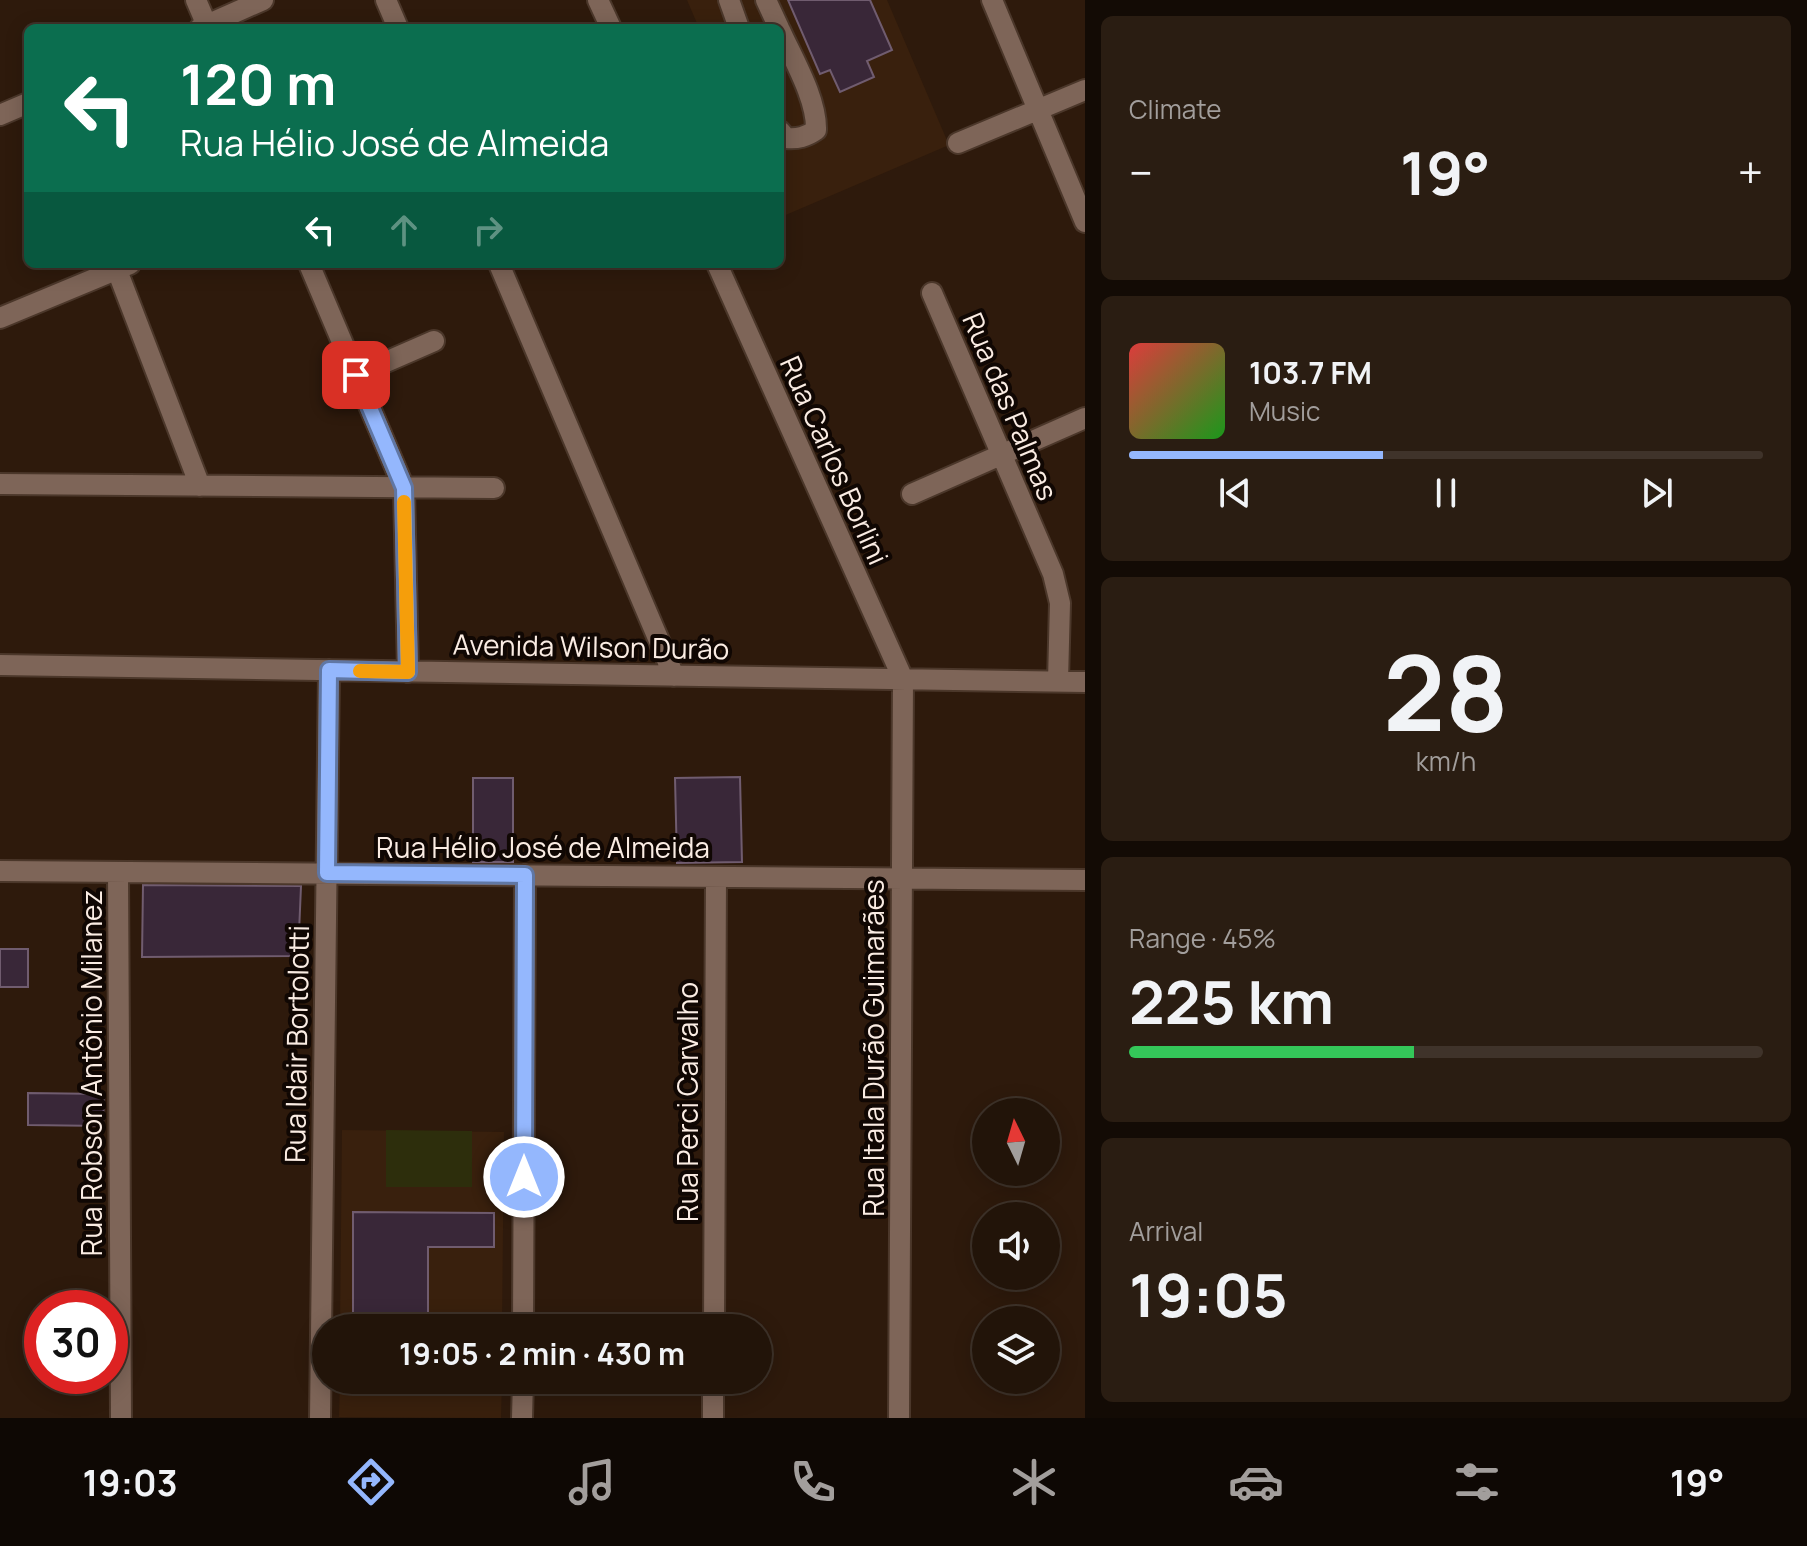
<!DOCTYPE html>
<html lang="en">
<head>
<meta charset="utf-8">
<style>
	body { margin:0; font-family:Manrope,sans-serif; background:#2a1d12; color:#f1f3f6; height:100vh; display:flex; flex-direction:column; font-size:30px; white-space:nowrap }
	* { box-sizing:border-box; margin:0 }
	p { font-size:26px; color:#a29e9c }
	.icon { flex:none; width:44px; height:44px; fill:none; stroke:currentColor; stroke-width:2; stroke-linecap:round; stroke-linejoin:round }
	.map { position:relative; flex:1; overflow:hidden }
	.details { display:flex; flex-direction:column; gap:16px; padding:16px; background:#130b05; width:722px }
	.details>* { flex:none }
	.hud { position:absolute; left:24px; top:24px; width:760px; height:244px; border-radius:12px; box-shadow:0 4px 20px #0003,0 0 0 2px #3f332a; background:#0b6e4f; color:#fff; overflow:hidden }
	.needle { width:52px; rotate:355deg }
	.fabs { position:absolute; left:972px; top:1098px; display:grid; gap:16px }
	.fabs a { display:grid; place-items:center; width:88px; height:88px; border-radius:50%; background:#221409; box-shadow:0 4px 20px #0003,0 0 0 2px #3f332a; font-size:40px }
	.speed { position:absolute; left:24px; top:1290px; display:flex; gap:16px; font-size:40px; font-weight:700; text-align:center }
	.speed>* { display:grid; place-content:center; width:104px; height:104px; border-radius:50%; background:#221409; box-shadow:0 4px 20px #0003,0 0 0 2px #3f332a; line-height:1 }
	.speed .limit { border:12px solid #d22; background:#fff; color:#111 }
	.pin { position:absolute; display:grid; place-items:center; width:68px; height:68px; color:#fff; margin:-34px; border-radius:16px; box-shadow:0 4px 12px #0006 }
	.me { position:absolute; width:88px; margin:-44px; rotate:0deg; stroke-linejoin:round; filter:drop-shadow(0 0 6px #0008) }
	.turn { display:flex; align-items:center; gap:28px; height:168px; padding:0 24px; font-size:36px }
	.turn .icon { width:104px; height:104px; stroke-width:2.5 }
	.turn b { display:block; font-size:56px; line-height:68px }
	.lanes { display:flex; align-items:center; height:76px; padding:0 24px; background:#0003; justify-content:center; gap:40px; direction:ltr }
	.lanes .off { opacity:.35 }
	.big { font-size:60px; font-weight:700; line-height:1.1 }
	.details .tile { flex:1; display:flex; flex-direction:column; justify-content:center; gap:12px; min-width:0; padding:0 28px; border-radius:12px; background:#2a1d12 }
	.details .dial { align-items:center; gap:0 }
	.dial b { font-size:104px; line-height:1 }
	.song { display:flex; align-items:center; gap:24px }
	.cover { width:96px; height:96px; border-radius:12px; background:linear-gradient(135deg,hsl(0 70% 55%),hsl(120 70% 35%)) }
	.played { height:8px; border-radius:4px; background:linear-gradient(90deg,#94b7fd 40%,#3f332a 40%) }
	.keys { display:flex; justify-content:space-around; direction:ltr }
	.heat { display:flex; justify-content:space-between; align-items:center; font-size:44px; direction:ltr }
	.charge { height:12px; border-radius:6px; background:linear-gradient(90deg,#34c759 45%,#3f332a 0) }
	.trip { position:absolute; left:312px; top:1314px; width:460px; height:80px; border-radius:40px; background:#221409; box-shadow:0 4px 20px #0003,0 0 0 2px #3f332a; font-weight:700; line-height:80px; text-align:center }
	.dock { display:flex; height:128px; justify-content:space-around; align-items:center; background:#0e0804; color:#a29e9c }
	.dock .icon { width:56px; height:56px }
	.dock .selected { color:#94b7fd }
	.dock b { font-size:36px; color:#f1f3f6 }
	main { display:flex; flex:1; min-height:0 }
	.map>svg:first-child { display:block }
	.built { fill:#39200d }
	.green { fill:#2d2e0c }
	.building { fill:#392738; stroke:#705c6f; stroke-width:2 }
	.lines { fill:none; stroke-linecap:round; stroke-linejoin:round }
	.minor-casing { stroke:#4b372a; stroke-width:24 }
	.minor { stroke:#7e6558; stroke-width:20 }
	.route-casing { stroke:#6077a4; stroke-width:20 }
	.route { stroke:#94b7fd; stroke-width:14 }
	.slow { stroke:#f59e0b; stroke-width:14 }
	.labels { text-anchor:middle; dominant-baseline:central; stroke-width:8; stroke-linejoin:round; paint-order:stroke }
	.street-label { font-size:28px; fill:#faece3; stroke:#100703 }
</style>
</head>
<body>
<main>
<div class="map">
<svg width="1085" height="1418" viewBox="0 0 1085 1418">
	<rect width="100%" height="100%" fill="#2e1a0c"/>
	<path class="built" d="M687,0H887L949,145L781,217L780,28H699Z
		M342,1130L504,1132L502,1328H340Z
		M340,1380H502L501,1418L339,1417Z"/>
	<path class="green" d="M386,1130L472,1131V1187H386Z"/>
	<path class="building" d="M788,0H870L892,50L867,61L874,77L840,92L830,70L820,74Z
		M740,777L742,862L677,863L675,778Z
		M473,778H513V862H473Z
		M143,885L301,886L298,956L142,957Z
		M0,949H28V987H0Z
		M28,1093L104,1094L103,1126L28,1125Z
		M353,1212L494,1213V1247H428V1317H353Z
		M612,1380H694V1393H612Z"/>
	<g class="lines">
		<g class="minor-casing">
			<path id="minor" d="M196,0L208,28
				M386,0L398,28
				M598,0L611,28
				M729,0L739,28
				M766,0L779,28
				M992,0L1085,222
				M200,28L263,0
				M780,30C793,59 817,99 816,130C806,137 798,139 786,138L780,131
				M0,115L28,103
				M958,143L1085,90
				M309,264L404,488L408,672
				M499,264L674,676
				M717,264L903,679L899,1418
				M117,270L200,486
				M932,293L1053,574L1060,603L1058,681
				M0,318L130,264
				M356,375L434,341
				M0,484L494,488
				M912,494L1085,418
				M0,665L1085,682
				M0,871L1085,880
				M118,872L121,1418
				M523,1328L525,875
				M714,1328L716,877
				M320,1418L329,670
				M522,1418L523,1380
				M713,1418V1380"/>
		</g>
		<use href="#minor" class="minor"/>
	</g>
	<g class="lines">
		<g class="route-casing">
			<path id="route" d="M356,375L404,488L408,672L329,670L327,873L525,875L524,1177"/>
		</g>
		<use href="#route" class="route"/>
		<path class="slow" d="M360,671L408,672L404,502"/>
	</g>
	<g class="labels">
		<g class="street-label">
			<text transform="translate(1011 406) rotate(67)">Rua das Palmas</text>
			<text transform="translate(835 460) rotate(66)">Rua Carlos Borlini</text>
			<text transform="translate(591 646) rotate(1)">Avenida Wilson Durão</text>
			<text x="543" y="847">Rua Hélio José de Almeida</text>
			<text transform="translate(296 1044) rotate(-89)">Rua Idair Bortolotti</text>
			<text transform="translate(873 1048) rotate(-90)">Rua Itala Durão Guimarães</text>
			<text transform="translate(91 1073) rotate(-90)">Rua Robson Antônio Milanez</text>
			<text transform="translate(687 1102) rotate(-90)">Rua Perci Carvalho</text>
		</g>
	</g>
</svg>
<div class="fabs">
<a><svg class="needle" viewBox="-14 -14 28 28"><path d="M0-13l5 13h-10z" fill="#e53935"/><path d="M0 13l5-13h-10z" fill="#a29e9c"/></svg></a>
<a><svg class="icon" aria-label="sound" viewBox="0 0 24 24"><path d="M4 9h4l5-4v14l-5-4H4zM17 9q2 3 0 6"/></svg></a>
<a><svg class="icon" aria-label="layers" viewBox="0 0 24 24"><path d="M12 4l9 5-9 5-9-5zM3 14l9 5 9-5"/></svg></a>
</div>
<div class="speed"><div class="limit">30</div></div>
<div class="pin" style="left:356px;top:375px;background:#d93025"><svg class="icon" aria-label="arrive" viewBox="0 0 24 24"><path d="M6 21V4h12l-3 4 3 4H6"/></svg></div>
<svg class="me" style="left:524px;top:1177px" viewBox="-20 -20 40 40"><circle r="17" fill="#94b7fd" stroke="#fff" stroke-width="3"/><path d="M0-11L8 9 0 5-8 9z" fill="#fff"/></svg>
<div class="trip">19:05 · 2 min · 430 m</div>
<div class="hud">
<div class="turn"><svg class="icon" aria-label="left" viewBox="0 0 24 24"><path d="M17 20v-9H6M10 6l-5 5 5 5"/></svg><div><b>120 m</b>Rua Hélio José de Almeida</div></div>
<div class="lanes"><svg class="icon" aria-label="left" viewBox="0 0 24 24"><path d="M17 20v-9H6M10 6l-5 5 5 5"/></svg><svg class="icon off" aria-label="ahead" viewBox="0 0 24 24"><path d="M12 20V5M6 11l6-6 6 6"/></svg><svg class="icon off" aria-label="right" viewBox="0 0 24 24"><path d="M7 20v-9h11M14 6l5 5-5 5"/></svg></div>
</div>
</div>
<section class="details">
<div class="tile"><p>Climate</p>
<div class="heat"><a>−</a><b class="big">19°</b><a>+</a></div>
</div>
<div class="tile">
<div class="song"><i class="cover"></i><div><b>103.7 FM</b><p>Music</p></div></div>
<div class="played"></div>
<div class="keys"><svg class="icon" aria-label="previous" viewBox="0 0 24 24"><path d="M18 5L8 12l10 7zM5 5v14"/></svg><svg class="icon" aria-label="pause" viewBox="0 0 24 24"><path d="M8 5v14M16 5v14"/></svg><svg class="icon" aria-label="next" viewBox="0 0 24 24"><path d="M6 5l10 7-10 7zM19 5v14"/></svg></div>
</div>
<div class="tile dial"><b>28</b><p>km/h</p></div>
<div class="tile"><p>Range · 45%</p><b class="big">225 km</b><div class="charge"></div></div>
<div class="tile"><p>Arrival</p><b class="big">19:05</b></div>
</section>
</main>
<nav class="dock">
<b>19:03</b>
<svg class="icon selected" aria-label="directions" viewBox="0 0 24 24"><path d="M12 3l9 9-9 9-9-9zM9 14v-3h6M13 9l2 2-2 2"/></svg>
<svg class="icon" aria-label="music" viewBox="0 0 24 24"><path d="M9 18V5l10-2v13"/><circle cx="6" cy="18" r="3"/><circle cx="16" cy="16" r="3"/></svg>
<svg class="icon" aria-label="phone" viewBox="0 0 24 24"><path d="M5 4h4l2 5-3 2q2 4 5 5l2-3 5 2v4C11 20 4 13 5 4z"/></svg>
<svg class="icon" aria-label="climate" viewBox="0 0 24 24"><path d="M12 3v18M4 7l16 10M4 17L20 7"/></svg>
<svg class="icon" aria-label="car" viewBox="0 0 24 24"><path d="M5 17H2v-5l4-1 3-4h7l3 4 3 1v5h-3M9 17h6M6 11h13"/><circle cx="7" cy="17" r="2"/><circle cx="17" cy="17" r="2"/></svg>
<svg class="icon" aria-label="filters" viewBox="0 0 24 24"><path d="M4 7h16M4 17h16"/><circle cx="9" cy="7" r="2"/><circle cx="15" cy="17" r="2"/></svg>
<b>19°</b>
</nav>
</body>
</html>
